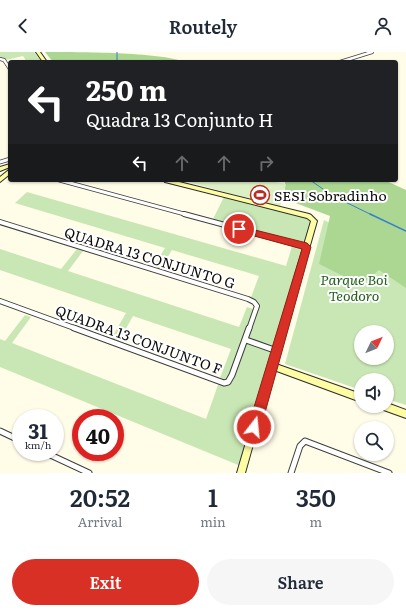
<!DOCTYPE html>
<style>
:root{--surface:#fff;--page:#f6f6f7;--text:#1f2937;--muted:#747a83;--accent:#d93025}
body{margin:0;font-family:Literata,serif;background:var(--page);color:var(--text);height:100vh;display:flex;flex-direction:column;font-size:15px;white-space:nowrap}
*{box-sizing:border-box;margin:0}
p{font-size:13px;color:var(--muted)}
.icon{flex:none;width:22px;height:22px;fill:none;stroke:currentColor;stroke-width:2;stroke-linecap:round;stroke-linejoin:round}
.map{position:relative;height:421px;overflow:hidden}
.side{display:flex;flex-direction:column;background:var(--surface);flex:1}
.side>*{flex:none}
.banner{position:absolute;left:8px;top:8px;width:390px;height:122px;border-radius:4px;box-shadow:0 1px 3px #0004;background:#202124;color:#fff;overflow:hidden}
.needle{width:26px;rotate:47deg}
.controls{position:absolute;left:354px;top:273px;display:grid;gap:8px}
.controls a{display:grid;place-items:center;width:40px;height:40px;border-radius:50%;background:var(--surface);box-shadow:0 1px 3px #0004;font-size:20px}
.speed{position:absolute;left:12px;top:357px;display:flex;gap:8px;font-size:20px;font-weight:700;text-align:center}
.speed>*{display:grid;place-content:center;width:52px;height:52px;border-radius:50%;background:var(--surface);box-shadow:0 1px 3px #0004;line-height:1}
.speed small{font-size:10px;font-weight:400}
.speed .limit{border:6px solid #d22;background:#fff;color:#111}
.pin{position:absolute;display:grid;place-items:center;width:34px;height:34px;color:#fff;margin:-17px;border:2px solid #fff;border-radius:50%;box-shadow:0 1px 4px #0007}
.me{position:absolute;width:44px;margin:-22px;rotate:16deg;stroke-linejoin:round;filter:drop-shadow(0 0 3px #0008)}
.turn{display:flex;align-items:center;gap:14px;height:84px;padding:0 12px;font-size:18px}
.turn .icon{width:52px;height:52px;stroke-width:2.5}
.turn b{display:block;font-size:28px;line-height:34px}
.lanes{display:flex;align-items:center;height:38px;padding:0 12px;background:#0003;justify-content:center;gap:20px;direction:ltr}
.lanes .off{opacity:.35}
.eta{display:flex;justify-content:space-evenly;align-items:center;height:68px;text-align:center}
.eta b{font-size:24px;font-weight:600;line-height:28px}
.action{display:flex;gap:8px;margin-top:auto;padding:8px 12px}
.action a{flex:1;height:46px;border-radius:24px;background:var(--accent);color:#fff;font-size:16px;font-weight:600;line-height:46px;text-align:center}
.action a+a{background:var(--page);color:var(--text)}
header{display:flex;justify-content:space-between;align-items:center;height:52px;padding:0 12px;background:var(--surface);font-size:18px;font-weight:600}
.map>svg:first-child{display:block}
</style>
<header><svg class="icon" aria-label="back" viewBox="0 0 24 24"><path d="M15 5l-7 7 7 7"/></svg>Routely<svg class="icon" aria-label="person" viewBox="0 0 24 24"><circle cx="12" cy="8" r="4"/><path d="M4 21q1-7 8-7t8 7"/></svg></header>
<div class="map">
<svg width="406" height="421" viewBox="0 0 406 421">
<rect width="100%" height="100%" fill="#fffce8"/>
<path fill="#c9e7b4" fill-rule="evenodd" d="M 0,0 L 34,0 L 42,10 L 27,10 L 23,4 L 6,8 L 0,7 Z
M 27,140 L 286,214 L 293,191 L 212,169 L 225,143 L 313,167 L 243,415 L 0,315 L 0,287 L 5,289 L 25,263 L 31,265 L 12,291 L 206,367 L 219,330 L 227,329 L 220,326 L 231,297 L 133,264 L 119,289 L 111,287 L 126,261 L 0,218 L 0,197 L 61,217 L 77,197 L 83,199 L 68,219 L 239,275 L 247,255 L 256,258 L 257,254 L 250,248 L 259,224 L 172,198 L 159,219 L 152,217 L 165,196 L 15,151 Z
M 324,168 L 406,209 L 406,353 L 387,347 L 387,328 L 361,328 L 361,338 L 285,312 ZM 361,280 L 387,280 L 387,306 L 361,306 Z"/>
<path fill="#abd793" d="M 45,0 C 78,0 159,0 185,10 L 53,10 Z
M 271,128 L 384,128 L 406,138 L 406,236 L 379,218 L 361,233 L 319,212 L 330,164 L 285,147 L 285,130 Z"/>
<path fill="#dcefc5" d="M 181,128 L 264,128 L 286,132 L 280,155 Z"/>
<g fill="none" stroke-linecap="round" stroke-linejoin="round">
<path stroke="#3780ca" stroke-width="1" d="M 117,0 L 117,10
M 310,128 L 333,144 L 372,163"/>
<path stroke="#3780ca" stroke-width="1.5" d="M 370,162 L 406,179"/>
<g stroke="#3d3d3d" stroke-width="4">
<path id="street-far3" d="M 0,7 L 4,8 L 10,17
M 340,10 L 372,0"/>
</g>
<g stroke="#3d3d3d" stroke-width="4.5">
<path id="street-far2" d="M 0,110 L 10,107
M 59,128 L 188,163"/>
</g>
<g stroke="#3d3d3d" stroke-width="6">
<path id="street-far1" d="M 184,162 L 307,195
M 0,170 L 248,247 L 254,250 L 257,254 L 249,277
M 0,249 L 77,277"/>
</g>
<g stroke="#3d3d3d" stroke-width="7">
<path id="street" d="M 74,276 L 224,331 L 228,330 L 232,323 L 249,276
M 246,288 L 277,299
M 0,379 L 21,389
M 44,400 L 89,421
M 291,421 L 300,394 L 305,389 L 389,421"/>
</g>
<g stroke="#2c2c2c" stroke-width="2">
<path id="secondary" d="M 36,0 L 40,0 L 47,10 L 43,10 Z
M 10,112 L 10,115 L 0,119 L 0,115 Z
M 10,117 L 10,122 L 0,130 L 0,125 Z
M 163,128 L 171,128 L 309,162 L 311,163 L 317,169 L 276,312 L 361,342 L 361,350 L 274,318 L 245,421 L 237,421 L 311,169 L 307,166 L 165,130 Z
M 387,351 L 406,358 L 406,366 L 381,357 L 380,354 L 387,354 Z"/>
</g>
<use href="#street-far3" stroke="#fff" stroke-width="2.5"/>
<use href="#street-far2" stroke="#fff" stroke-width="3"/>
<use href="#street-far1" stroke="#fff" stroke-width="4"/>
<use href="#street" stroke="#fff" stroke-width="5"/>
<use href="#secondary" fill="#fefda4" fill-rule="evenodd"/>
</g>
<path fill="#d93025" stroke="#8d1f18" d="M 236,174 L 239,174 L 307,191 L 311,195 L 261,375 L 259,380 L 254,381 L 250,380 L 248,375 L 302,197 L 236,179 L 235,177 Z"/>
<defs>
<g id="stadium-ring" transform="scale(1)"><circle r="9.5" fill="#fff" stroke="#b72e26" stroke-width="1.5"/><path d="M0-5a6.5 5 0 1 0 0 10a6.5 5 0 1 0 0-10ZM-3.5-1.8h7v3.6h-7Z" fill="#b72e26"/></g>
</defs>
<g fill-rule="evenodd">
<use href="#stadium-ring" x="260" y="143"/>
</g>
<g text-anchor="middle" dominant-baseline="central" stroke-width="4" stroke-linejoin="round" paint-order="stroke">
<g font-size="14" fill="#0a0a0a" stroke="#fff" text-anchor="start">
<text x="274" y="143">SESI Sobradinho</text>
</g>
<g font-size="14" fill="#0a0a0a" stroke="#fff">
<text transform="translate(150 205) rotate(17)">QUADRA 13 CONJUNTO G</text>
<text transform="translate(139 287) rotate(20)">QUADRA 13 CONJUNTO F</text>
</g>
<g font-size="14" font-style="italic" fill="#24601d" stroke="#fff">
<text x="354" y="227">Parque Boi<tspan x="354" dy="16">Teodoro</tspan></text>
</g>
</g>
</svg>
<div class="controls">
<a><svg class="needle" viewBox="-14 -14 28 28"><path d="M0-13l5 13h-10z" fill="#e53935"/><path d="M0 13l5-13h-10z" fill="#747a83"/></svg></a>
<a><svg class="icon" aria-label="sound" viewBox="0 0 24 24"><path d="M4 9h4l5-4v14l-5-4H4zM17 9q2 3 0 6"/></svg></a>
<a><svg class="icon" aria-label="search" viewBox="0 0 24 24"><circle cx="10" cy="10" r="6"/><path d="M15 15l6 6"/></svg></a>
</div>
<div class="speed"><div>31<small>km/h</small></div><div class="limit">40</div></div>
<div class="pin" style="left:239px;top:177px;background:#d93025"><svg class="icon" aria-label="arrive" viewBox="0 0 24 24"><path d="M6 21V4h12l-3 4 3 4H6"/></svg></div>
<svg class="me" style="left:254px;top:375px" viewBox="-20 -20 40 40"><circle r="17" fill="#d93025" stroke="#fff" stroke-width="3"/><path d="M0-11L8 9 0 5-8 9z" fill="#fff"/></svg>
<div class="banner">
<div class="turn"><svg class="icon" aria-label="left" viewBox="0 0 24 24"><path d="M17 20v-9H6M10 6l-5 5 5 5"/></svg><div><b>250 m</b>Quadra 13 Conjunto H</div></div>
<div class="lanes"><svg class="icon" aria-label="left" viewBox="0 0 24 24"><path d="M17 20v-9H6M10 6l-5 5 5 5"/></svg><svg class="icon off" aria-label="ahead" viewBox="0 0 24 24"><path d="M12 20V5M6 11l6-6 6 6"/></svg><svg class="icon off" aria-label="ahead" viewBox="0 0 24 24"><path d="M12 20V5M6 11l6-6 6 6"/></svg><svg class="icon off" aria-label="right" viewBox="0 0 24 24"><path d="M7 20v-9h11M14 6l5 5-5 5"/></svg></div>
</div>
</div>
<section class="side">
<div class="eta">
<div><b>20:52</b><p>Arrival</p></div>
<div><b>1</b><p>min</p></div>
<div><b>350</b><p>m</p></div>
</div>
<div class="action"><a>Exit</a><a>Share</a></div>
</section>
